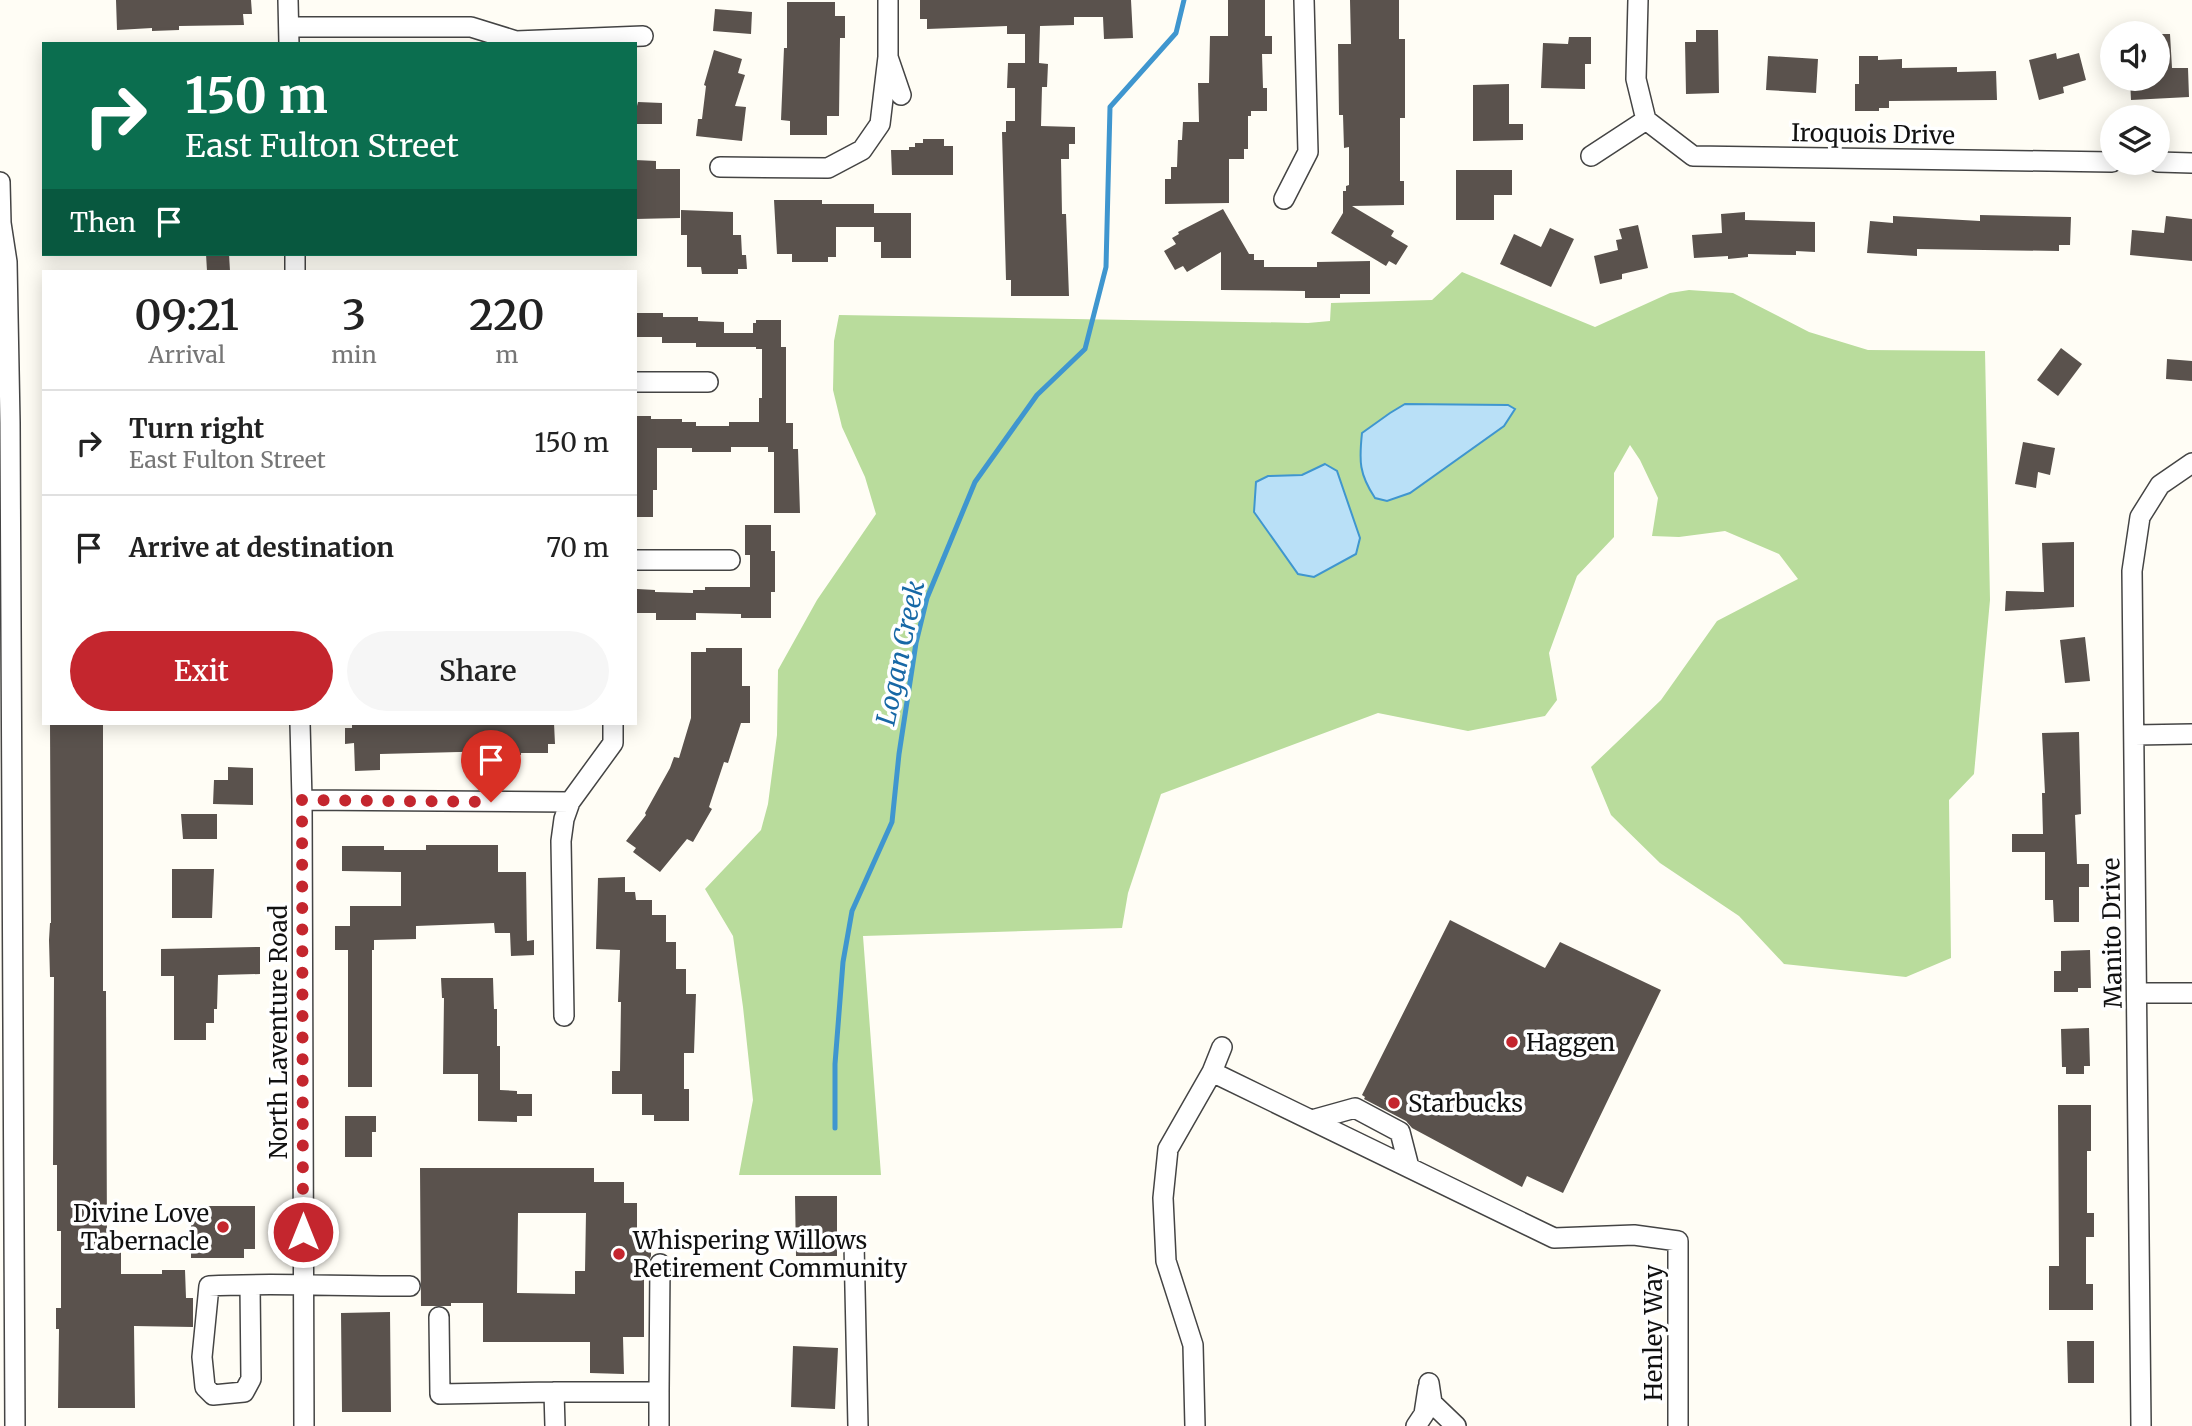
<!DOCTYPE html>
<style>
:root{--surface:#fff;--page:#f6f6f6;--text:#222;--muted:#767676;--line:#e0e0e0;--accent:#c4262e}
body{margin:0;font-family:Merriweather,serif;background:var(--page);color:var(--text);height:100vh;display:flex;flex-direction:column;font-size:26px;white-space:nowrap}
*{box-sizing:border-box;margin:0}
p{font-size:23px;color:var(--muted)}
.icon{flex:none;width:38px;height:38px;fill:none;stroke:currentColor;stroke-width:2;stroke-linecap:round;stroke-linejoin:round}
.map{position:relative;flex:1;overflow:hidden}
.drawer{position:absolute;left:42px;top:270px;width:595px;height:455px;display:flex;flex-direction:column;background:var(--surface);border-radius:0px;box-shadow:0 4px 18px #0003}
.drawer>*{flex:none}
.hud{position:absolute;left:42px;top:42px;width:595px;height:214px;border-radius:0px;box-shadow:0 4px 18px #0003;background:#0b6e4f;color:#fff;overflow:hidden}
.buttons{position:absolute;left:2100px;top:21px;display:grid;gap:14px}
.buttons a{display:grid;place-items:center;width:70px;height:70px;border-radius:50%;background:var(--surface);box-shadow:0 4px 18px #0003;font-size:35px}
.pin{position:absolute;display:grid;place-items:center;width:60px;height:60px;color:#fff;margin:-72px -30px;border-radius:50% 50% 50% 0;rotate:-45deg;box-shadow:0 0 7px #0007}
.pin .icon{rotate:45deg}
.me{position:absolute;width:77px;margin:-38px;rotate:0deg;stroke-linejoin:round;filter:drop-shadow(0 0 5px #0008)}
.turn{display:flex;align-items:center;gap:24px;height:147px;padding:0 28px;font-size:32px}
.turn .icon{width:91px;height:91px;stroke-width:2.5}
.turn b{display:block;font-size:49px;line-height:60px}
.then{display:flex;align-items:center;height:66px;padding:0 28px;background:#0003;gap:14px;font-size:26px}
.eta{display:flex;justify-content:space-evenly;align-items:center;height:119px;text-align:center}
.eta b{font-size:42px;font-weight:600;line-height:49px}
.action{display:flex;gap:14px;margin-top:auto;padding:14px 28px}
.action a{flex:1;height:80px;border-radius:42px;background:var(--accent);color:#fff;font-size:28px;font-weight:600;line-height:80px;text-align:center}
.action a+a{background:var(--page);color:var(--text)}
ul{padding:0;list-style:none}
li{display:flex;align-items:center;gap:21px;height:105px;padding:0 28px;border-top:2px solid var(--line)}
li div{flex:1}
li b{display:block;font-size:26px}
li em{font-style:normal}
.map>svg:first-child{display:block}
</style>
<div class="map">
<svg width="2192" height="1426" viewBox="0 0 2192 1426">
<rect width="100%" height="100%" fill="#fffdf5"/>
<path fill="#b9dc9c" d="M 1462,272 L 1595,327 L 1670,293 L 1689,290 L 1733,293 L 1809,332 L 1868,350 L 1985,351 L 1990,600 L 1974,774 L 1949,800 L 1951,958 L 1906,977 L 1784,964 L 1739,916 L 1660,863 L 1611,815 L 1591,767 L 1661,700 L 1717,621 L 1798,579 L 1779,554 L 1725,531 L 1679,537 L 1652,536 L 1658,498 L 1640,460 L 1630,445 L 1614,473 L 1614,537 L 1577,576 L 1549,653 L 1557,700 L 1545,716 L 1468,731 L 1378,713 L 1161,794 L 1128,893 L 1122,928 L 863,936 L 881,1175 L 739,1175 L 753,1100 L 743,1007 L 733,936 L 705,889 L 761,830 L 768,804 L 777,735 L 778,670 L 817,600 L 876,514 L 865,477 L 842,427 L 833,390 L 834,341 L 839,315 L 1308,323 L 1330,321 L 1331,303 L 1432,300 Z"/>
<path fill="#b9e0f7" stroke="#3f96cf" stroke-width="2" d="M 1405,404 L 1508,405 L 1515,409 L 1504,426 L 1410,493 L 1387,501 L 1375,498 C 1359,474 1359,461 1362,433 L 1390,413 Z
M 1325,464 L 1337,471 L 1360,538 L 1356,554 L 1314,577 L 1298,574 L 1254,512 L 1256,482 L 1268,476 L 1302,475 Z"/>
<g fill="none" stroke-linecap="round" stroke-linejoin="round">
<path stroke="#3f96cf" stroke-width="5" d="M 835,1128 L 835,1064 L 843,962 L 852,911 L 892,822 L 899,754 L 916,643 L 927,598 L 975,482 L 1037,395 L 1085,349 L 1106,267 L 1110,107 L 1176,33 L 1184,0"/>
</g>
<path fill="#5a524d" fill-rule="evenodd" d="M 116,0 L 251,0 L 252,14 L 243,14 L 244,25 L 179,26 L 179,30 L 152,31 L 152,28 L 117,30 Z
M 920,0 L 1131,0 L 1133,38 L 1104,39 L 1103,17 L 1074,17 L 1074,25 L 1040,26 L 1039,63 L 1048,64 L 1047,87 L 1042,87 L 1041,126 L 1075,127 L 1075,144 L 1069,144 L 1069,159 L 1061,159 L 1062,214 L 1066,214 L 1069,296 L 1011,296 L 1011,280 L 1006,280 L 1002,132 L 1006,132 L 1006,121 L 1015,121 L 1015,88 L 1007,88 L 1008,63 L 1025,63 L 1025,34 L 1007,34 L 1007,26 L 927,29 L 927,19 L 920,19 Z
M 1228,0 L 1265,0 L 1265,36 L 1272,36 L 1272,54 L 1262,54 L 1263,88 L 1267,88 L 1267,111 L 1251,111 L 1251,116 L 1248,116 L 1248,149 L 1244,149 L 1244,159 L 1229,159 L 1229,203 L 1165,204 L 1165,179 L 1171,179 L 1171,167 L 1177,167 L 1178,140 L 1182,140 L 1183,122 L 1199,122 L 1198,83 L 1209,83 L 1210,36 L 1228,36 Z
M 1350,0 L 1399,0 L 1399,39 L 1405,39 L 1405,118 L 1400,118 L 1400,181 L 1404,181 L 1404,205 L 1352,206 L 1394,231 L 1391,236 L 1408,246 L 1396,265 L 1389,261 L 1386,266 L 1331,233 L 1343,213 L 1343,191 L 1346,191 L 1346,186 L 1349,185 L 1349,147 L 1344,148 L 1343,115 L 1339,115 L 1338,44 L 1351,44 Z
M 787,2 L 835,2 L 835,16 L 845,16 L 845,38 L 840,38 L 839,116 L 827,116 L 827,135 L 790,135 L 790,121 L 781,120 L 784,48 L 787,48 Z
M 715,9 L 752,12 L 751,34 L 713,31 Z
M 1696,30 L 1718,30 L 1719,93 L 1686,94 L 1685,42 L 1696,42 Z
M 2158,34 L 2170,34 L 2172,68 L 2188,68 L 2189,97 L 2131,100 L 2130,79 L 2158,79 Z
M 1569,37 L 1591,37 L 1591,64 L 1585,64 L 1585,89 L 1541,88 L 1543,43 L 1568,44 Z
M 714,50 L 742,59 L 738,73 L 745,75 L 735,106 L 746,107 L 742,141 L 696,136 L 698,119 L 702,119 L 706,86 L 704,85 Z
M 2056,53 L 2057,59 L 2079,53 L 2086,80 L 2063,87 L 2064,93 L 2039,100 L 2029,60 Z
M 1768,56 L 1818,59 L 1816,93 L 1766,90 Z
M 1859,56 L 1878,56 L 1878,60 L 1902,59 L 1902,68 L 1957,67 L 1957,72 L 1996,71 L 1997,100 L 1889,101 L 1889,108 L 1879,108 L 1879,111 L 1855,111 L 1855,84 L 1859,84 Z
M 1509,84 L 1509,124 L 1523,124 L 1523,140 L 1473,141 L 1473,85 Z
M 638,102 L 662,103 L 662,124 L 635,124 L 635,106 L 637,106 Z
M 923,139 L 944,139 L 944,146 L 953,146 L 953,175 L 892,175 L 891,150 L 909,150 L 909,147 L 915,147 L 915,143 L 923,143 Z
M 635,160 L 656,161 L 656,169 L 680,169 L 680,218 L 635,219 Z
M 1456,170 L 1512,170 L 1512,195 L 1494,195 L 1494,220 L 1456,220 Z
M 774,200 L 822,200 L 822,204 L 874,204 L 874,213 L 911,213 L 911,258 L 881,258 L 881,242 L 874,242 L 874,227 L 836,227 L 836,257 L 828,257 L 828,262 L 792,262 L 792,254 L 777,254 Z
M 1223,209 L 1249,254 L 1254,254 L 1254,260 L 1264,260 L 1264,267 L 1317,267 L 1317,262 L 1370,261 L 1370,294 L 1340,294 L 1340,298 L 1305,298 L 1305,291 L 1221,290 L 1221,252 L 1187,272 L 1183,266 L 1175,270 L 1164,251 L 1176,244 L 1172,238 L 1179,234 L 1178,232 Z
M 681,210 L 733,212 L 733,235 L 741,235 L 742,255 L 746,255 L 747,269 L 738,269 L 738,274 L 702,274 L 701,267 L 687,267 L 687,235 L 681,235 Z
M 1745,212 L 1745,220 L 1815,222 L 1815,252 L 1796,251 L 1796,255 L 1748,254 L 1748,257 L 1728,259 L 1728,256 L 1694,258 L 1692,235 L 1722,233 L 1721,214 Z
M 1980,215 L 2071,217 L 2070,245 L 2059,245 L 2059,251 L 1917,249 L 1917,256 L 1867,253 L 1870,221 L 1893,223 L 1893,216 L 1980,221 Z
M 2166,216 L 2192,219 L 2192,261 L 2130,255 L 2132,230 L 2164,233 Z
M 1638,225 L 1648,268 L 1622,274 L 1622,279 L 1600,284 L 1594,256 L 1618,250 L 1616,240 L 1622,239 L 1619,229 Z
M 1550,228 L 1574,239 L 1551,287 L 1500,264 L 1514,234 L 1541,247 Z
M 206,254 L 229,254 L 230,271 L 207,271 Z
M 635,313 L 663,313 L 663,317 L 698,317 L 698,321 L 724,322 L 724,333 L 753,333 L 753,323 L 756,323 L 756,320 L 781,320 L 781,347 L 786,347 L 786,423 L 793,423 L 793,449 L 798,449 L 800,513 L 774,513 L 774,452 L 768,452 L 768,447 L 731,447 L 731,452 L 692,452 L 692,448 L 657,448 L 657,490 L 653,490 L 653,517 L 635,517 L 635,416 L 651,416 L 651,419 L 682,419 L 682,422 L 696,422 L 696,426 L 729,426 L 729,422 L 759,422 L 759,398 L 762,398 L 762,349 L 756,349 L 756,347 L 696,347 L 696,343 L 662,343 L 662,337 L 635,337 Z
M 2061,348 L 2082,364 L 2058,396 L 2037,380 Z
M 2167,359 L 2192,361 L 2192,381 L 2166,379 Z
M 2023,442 L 2055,448 L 2050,475 L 2038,472 L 2036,488 L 2015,484 Z
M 745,525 L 771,525 L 771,551 L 775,551 L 775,592 L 771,592 L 771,618 L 741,618 L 741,614 L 696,613 L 696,620 L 656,620 L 656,613 L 636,613 L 637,589 L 655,590 L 655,592 L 693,593 L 693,590 L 705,590 L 705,587 L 750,587 L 750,555 L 745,555 Z
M 2074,542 L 2074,607 L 2005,611 L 2006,591 L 2044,592 L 2042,543 Z
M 2085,637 L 2090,681 L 2065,683 L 2060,640 Z
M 706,648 L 742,648 L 742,686 L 750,686 L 750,723 L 741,723 L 728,763 L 724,762 L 709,807 L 712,809 L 693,842 L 687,839 L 660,872 L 633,852 L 636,848 L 626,841 L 646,815 L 645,813 L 670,768 L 674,757 L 679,758 L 691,718 L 691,652 L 706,652 Z
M 50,723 L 103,723 L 103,991 L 106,991 L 107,1240 L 121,1240 L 121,1274 L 162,1274 L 162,1270 L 185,1270 L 186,1298 L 193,1298 L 193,1327 L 134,1326 L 135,1408 L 58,1408 L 59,1329 L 56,1329 L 56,1308 L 61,1308 L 61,1231 L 57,1231 L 57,1165 L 53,1165 L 54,977 L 50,977 L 49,940 L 50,923 L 51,923 Z
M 352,723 L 554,723 L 555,744 L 548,744 L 548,753 L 521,753 L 521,755 L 500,755 L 499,751 L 380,754 L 380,770 L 355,771 L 354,743 L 345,744 L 345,728 L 352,728 Z
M 2079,732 L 2081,814 L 2075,815 L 2077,864 L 2089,864 L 2089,887 L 2079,887 L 2079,922 L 2054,922 L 2053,900 L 2045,900 L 2045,852 L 2012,852 L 2012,834 L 2043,834 L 2042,793 L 2045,793 L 2042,733 Z
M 228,767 L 253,768 L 253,805 L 213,804 L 214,780 L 228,780 Z
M 181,814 L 217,814 L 217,839 L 183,839 Z
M 426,845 L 498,845 L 498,872 L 526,872 L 527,941 L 534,940 L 534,955 L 511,956 L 510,933 L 495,933 L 494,923 L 416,926 L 416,939 L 374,940 L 374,950 L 372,950 L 372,1087 L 348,1087 L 348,950 L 335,950 L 335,926 L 350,926 L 350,906 L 401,906 L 401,872 L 342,871 L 342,846 L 384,846 L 384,850 L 426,850 Z
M 172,869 L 214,869 L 212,918 L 172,918 Z
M 625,877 L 625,892 L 635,892 L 636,900 L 652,900 L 652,915 L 666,915 L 666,942 L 676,942 L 676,969 L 686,969 L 686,994 L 696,994 L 694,1053 L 684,1053 L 684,1089 L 689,1089 L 689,1121 L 654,1121 L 654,1115 L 642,1115 L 642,1094 L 612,1094 L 612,1071 L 620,1071 L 621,1002 L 618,1002 L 620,950 L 596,949 L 598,878 Z
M 1450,920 L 1545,968 L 1560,942 L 1661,990 L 1563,1193 L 1527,1176 L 1522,1187 L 1412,1128 L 1406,1121 L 1364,1099 L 1365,1097 L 1362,1095 Z
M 260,947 L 260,974 L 218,975 L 217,1009 L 214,1009 L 214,1023 L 206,1023 L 206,1040 L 174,1040 L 174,976 L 161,976 L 161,949 Z
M 2090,950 L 2091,988 L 2078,988 L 2078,992 L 2054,992 L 2054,971 L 2061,971 L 2061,951 Z
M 441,978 L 493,978 L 494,1009 L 497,1009 L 497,1046 L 500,1046 L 500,1090 L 517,1091 L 517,1094 L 532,1094 L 532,1116 L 517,1116 L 517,1122 L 478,1121 L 478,1074 L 443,1074 L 444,998 L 442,998 Z
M 2089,1028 L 2090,1066 L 2084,1066 L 2084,1074 L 2066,1074 L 2066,1067 L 2062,1067 L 2061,1029 Z
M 2058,1105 L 2091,1105 L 2091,1151 L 2087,1151 L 2087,1213 L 2094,1213 L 2094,1237 L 2086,1237 L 2086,1284 L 2093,1284 L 2093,1310 L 2049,1310 L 2049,1266 L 2059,1266 Z
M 345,1116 L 376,1116 L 376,1132 L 372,1132 L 372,1157 L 345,1157 Z
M 420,1168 L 594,1168 L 594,1182 L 624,1182 L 624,1203 L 637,1203 L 637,1245 L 651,1245 L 651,1256 L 648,1263 L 644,1263 L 644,1337 L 623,1337 L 624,1374 L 590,1373 L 590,1342 L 483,1342 L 483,1303 L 451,1303 L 451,1306 L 421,1306 ZM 518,1213 L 586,1213 L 585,1271 L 575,1271 L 575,1294 L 517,1293 Z
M 795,1196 L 837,1196 L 837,1256 L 796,1256 Z
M 191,1206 L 255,1206 L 255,1249 L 244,1249 L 244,1258 L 191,1258 Z
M 390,1312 L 391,1412 L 342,1412 L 341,1313 Z
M 2067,1341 L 2094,1341 L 2094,1383 L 2068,1383 Z
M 793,1346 L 838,1348 L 835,1409 L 791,1407 Z"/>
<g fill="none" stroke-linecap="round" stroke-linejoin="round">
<g stroke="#444" stroke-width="22">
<path id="minor" d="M 288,0 L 289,44
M 888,0 L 888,57 L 901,95
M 1638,0 L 1636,79 L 1646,120
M 289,27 L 471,27 L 516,41 L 643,36
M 1646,120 L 1693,156 L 2112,162
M 1591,156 L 1646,120
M 2158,162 L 2192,163
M 720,167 L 828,168 L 862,150 L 880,124 L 888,57
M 0,182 L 1,223 L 7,262 L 10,423 L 15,1426
M 1284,199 L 1308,152 L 1304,0
M 295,254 L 295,271
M 635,382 L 708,382
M 635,560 L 730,560
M 300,723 L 302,800 L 304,1426
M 2135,735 L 2192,734
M 302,800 L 570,802
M 2137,993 L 2192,993
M 564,1016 L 561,841 L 564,819 L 570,802 L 613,743 L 613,723
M 1212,1072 L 1554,1238 L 1634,1235 L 1678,1241 L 1678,1426
M 1312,1120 L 1355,1108 L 1400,1132 L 1409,1167
M 854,1243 L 858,1426
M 250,1285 L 251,1379 L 244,1392 L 213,1395 L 205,1387 L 202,1357 L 209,1286 C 276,1282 343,1287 410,1286
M 439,1317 L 440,1394 L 554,1392
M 1429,1383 L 1432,1403 L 1456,1426
M 659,1392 L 660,1264
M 555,1426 L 554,1392 L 659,1392 L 659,1426
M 1195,1426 L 1193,1345 L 1166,1261 L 1163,1198 L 1168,1149 L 1212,1072 L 1222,1047
M 1416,1426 L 1424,1414 L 1428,1388
M 2141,1426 L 2132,571 L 2140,517 L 2160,485 L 2192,463"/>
</g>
<use href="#minor" stroke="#fff" stroke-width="19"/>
</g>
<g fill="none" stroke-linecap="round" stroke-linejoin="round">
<path stroke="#c4262e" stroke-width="12" stroke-dasharray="0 21.6" d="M 303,1232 L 302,800 L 491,802"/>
</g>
<g fill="#c4262e" stroke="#fff" stroke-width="2.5">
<circle cx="1512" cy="1042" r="7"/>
<circle cx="1394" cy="1103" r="7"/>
<circle cx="223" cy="1227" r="7"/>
<circle cx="619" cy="1254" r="7"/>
</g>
<g text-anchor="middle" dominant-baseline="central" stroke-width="7" stroke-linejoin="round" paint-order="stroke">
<g font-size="24" fill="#111" stroke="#fff">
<text transform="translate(1873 134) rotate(1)">Iroquois Drive</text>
<text transform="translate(2112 933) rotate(-91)">Manito Drive</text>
<text transform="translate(278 1032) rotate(-90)">North Laventure Road</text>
<text transform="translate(1653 1333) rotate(-90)">Henley Way</text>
</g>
<g font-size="24" fill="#111" stroke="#fff" text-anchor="start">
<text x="1526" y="1042">Haggen</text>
<text x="1408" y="1103">Starbucks</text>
<text x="209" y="1213" text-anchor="end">Divine Love<tspan x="209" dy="28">Tabernacle</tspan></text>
<text x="633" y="1240">Whispering Willows<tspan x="633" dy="28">Retirement Community</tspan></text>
</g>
<g font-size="26" font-style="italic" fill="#1768a6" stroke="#fff">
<text transform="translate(900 653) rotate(-78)">Logan Creek</text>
</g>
</g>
</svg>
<div class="buttons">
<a><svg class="icon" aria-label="sound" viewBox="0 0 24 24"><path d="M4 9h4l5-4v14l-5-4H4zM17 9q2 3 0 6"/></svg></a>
<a><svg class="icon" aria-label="layers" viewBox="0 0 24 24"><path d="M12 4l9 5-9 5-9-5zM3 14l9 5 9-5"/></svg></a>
</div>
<div class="pin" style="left:491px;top:802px;background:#d93025"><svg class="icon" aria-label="arrive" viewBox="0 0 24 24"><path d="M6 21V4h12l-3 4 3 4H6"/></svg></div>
<svg class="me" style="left:303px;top:1232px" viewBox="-20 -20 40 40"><circle r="17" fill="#c4262e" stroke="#fff" stroke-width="3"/><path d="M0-11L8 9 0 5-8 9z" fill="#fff"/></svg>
<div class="hud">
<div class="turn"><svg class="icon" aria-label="right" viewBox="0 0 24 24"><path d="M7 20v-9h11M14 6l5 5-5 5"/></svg><div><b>150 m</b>East Fulton Street</div></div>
<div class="then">Then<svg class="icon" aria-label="arrive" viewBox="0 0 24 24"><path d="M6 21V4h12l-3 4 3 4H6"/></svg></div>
</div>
<section class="drawer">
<div class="eta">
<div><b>09:21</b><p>Arrival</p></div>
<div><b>3</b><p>min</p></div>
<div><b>220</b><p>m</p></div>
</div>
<ul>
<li><svg class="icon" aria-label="right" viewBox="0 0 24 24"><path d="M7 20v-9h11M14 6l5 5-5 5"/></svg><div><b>Turn right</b><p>East Fulton Street</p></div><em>150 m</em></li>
<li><svg class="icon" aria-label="arrive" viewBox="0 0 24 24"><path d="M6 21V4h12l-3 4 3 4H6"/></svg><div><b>Arrive at destination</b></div><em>70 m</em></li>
</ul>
<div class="action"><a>Exit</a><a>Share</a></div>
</section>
</div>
